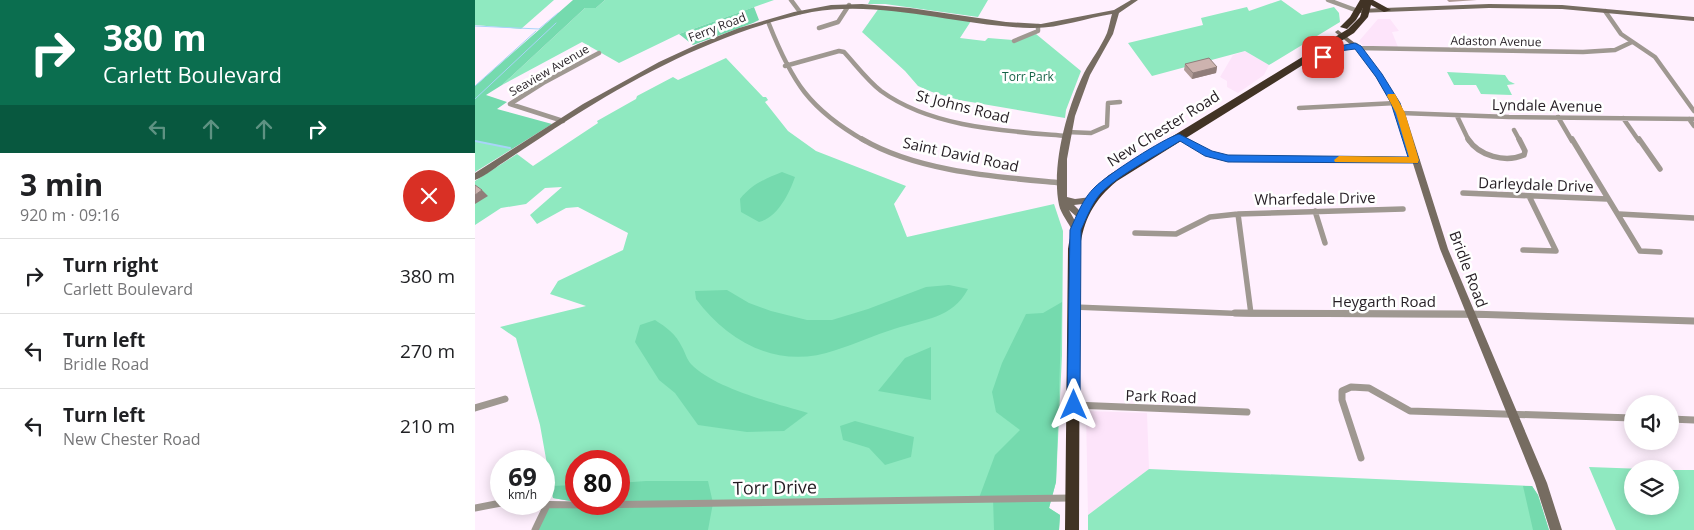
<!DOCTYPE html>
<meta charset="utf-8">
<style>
:root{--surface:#fff;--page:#f6f6f6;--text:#202124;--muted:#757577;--line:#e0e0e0}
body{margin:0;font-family:"Open Sans",sans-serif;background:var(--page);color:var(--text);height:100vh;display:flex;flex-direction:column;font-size:19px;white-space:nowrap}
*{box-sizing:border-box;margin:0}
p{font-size:16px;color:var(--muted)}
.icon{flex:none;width:28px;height:28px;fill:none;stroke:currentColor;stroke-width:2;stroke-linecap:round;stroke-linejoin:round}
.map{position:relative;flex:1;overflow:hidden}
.side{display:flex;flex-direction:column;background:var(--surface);width:475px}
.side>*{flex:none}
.hud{background:#0b6e4f;color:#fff;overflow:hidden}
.fabs{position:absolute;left:1149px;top:395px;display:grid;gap:10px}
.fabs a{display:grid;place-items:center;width:55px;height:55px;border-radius:50%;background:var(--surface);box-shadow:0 2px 12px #0003;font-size:25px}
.speed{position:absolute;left:15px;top:450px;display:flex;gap:10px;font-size:25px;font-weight:700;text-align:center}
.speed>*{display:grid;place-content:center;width:65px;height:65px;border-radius:50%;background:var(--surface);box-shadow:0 2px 12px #0003;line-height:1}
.speed small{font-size:12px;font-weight:400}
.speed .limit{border:8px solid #d22;background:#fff;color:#111}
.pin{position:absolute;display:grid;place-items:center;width:42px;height:42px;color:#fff;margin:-21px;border-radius:10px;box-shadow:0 2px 8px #0006}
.me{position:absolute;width:55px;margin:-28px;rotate:0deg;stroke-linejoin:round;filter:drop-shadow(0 0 4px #0008)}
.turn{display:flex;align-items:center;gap:18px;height:105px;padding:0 20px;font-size:22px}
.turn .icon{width:65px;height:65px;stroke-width:2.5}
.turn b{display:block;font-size:35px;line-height:42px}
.lanes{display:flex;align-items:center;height:48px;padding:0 20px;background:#0003;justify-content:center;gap:25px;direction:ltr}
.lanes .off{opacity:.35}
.round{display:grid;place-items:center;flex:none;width:52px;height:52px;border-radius:26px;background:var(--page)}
.headline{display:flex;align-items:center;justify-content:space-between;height:85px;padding:0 20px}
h1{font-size:30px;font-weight:700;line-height:38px}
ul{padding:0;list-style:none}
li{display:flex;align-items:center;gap:15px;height:75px;padding:0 20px;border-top:1px solid var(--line)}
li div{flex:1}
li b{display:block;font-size:19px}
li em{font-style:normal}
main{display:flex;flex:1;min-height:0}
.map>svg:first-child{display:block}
</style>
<main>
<section class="side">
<div class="hud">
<div class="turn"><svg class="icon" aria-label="right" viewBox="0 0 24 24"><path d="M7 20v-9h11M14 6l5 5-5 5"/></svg><div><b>380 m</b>Carlett Boulevard</div></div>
<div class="lanes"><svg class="icon off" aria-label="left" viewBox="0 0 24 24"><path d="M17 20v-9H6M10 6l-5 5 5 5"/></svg><svg class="icon off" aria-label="ahead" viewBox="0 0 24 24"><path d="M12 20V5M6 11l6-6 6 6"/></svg><svg class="icon off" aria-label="ahead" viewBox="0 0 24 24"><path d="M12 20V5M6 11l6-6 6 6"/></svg><svg class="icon" aria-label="right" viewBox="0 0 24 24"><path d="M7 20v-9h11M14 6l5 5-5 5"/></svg></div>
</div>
<div class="headline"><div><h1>3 min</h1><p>920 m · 09:16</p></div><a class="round" style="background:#d93025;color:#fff"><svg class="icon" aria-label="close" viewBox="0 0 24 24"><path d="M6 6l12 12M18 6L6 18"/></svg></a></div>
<ul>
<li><svg class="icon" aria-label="right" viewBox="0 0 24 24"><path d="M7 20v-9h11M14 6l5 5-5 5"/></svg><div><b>Turn right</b><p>Carlett Boulevard</p></div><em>380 m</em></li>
<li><svg class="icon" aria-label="left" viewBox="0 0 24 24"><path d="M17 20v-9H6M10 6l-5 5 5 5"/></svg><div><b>Turn left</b><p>Bridle Road</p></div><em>270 m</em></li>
<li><svg class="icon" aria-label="left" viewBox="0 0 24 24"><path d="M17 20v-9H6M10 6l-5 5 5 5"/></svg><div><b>Turn left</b><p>New Chester Road</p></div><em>210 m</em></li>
</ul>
</section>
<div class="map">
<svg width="1219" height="530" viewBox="0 0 1219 530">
<rect width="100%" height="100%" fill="#fff0fe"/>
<path fill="#fde4fa" d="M 903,19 L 915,19 L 924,31 L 917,32 L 923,47 L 888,46 L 884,41 Z
M 770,51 L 794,65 L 789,75 L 763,93 L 752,87 L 752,81 L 745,77 L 758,55 Z
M 611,411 L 672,413 L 674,469 L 613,515 Z"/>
<path fill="#8fe9c0" d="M 0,0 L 79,0 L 46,29 L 0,25 Z
M 130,0 L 299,0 L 204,34 L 144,63 L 107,42 L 27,85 L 110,8 L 121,8 Z
M 395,0 L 513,0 L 503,17 L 410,4 L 393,4 Z
M 806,0 L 827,15 L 859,7 L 864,13 L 865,22 L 794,65 L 770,51 L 677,76 L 653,43 L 728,25 L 726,18 L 772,7 L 774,11 Z
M 404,8 L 496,21 L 485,38 L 510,41 L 513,38 L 538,40 L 561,34 L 606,71 L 591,110 L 590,118 L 484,100 L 457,92 L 443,86 L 430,71 L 387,32 Z
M 251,58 L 288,97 L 291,97 L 293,100 L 290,102 L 313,131 L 341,151 L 431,186 L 419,204 L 432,237 L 579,204 L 588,231 L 587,355 L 581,482 L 574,508 L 585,515 L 584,530 L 115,530 L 144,504 L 144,461 L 101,461 L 101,502 L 78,498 L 65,425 L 41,338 L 25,327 L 111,306 L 75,294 L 83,281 L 148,250 L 153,233 L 103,207 L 91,208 L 62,224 L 55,215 L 87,187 L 70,188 L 51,204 L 26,208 L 0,225 L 0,181 L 42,154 L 58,166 L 123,123 L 122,121 L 161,99 L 162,96 L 198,77 L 203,80 Z
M 972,72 L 1030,75 L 1034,81 L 1040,84 L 1032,85 L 1037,95 L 1006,94 L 1001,85 L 979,85 Z
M 0,141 L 35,148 L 37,149 L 0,172 Z
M 1114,467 L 1169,469 L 1158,469 L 1158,506 L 1195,506 L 1195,470 L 1219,470 L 1219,530 L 1141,530 Z
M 674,469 L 1057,486 L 1063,495 L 1074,530 L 613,530 L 613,515 Z"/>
<path fill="#75daae" d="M 98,0 L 130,0 L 121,8 L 110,8 L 27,85 L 11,95 L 32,102 L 22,109 L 77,124 L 37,149 L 0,141 L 0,86 Z
M 279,7 L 284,20 L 278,23 L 218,45 L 204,34 Z
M 307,172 L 320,177 C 314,194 303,217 284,222 L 266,212 L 265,199 C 277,184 290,179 307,172 Z
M 474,285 L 493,289 C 477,319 449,319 419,329 C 399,335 381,344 361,350 C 305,370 255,344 221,299 L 220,291 L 252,290 L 274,303 L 296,311 L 332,320 L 357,320 L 393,309 L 451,287 Z
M 587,302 L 581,482 L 574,508 L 585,515 L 584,530 L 519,530 L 518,498 L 504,498 L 520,455 L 545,430 L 521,412 L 517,392 L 527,363 L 551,314 L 568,313 Z
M 180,320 C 191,327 201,334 207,347 C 210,352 212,360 216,364 C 240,389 300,403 333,413 L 309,431 L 272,432 L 223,425 L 200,393 L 184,380 L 160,342 L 165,325 Z
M 456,347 L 456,400 L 403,391 L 430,358 Z
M 380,421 L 439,437 L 436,457 L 410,465 L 394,448 L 368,440 L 365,426 Z
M 171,481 L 233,481 L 238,503 L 233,530 L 60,530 L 72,505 L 144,504 L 144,483 Z
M 101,485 L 101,502 L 78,498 L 76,486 Z
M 1048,486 L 1057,486 L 1063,495 L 1074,530 L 1058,530 Z"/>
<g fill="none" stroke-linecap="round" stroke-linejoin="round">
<path stroke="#a8d4f9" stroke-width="1" d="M 0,26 L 64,29 L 83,13
M 0,86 L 61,31
M 0,99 L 81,23"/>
<path stroke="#a8d4f9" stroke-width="2" d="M 0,141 L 35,148"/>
<path stroke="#9f9891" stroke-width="4.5" d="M 316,0 L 325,12
M 853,0 L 883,11
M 1130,11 L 1146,34 L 1180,57 L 1219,111
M 294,24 C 317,82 334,109 390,141
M 344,28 L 363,22 L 374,5
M 539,41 L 563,31 L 563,26
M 883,48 L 1108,52 L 1140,50 L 1157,42
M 835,65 L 862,49 L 881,45
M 310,66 L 364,51 L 369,52 C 381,65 392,80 406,91 C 457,128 531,131 591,136
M 35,104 L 68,83 L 124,53
M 35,104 L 88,121
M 824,108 L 921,103
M 926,113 L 1034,117 L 1219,119
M 982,116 L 994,141
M 1083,117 L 1097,141
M 1148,118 L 1164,141
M 1214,119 L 1219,126
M 1039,130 L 1045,141
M 592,132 L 616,133 L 632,126 L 633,103 L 645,102
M 704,137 L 710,141"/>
<path stroke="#9f9891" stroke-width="5.5" d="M 387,139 C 443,172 523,177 586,183
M 708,139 L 734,154 L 753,159 L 939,160
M 993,139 C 1004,156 1030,163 1049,155 L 1050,151 L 1044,139
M 1097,139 L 1165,251 L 1185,252
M 1164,139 L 1185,169
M 988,193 L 1132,199
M 840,211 L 850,243
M 1144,214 L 1219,218
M 660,233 L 701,234 L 735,217 L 763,214
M 1048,250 L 1081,251 L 1054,196
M 599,307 L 776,314 L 1014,315
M 776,314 L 763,214 L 928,209"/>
<path stroke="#9f9891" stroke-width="7" d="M 760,313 L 995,314 L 1219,321
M 599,405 L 772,412
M 0,408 L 30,399
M 1195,419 L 1219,420
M 886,458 L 867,400 L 867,391 L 876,387 L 894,388 L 935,411 L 1158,418
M 38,504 L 109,505 L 596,498
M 0,508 L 26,503
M 60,530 L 72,505"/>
<path fill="#766c61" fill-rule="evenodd" d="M 656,0 L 663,0 L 644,13 L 638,34 L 615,75 L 600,116 L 592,159 L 592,197 L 600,199 L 616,197 L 620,200 L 616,203 L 599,205 L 610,216 L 609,218 L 603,218 L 594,210 L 605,230 L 601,233 L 598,232 C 594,223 586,214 584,205 C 576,166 592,108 609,73 C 616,60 626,47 632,33 C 634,27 635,21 637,14 C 610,18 583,29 555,28 C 482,26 410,0 337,12 C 250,30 170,71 96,118 C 74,132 53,146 32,160 C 22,166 11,176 0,180 L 0,173 L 108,104 L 184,62 L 223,44 L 264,28 L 319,12 L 356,5 L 387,4 L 435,8 L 531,22 L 566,24 L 639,10 Z
M 1014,4 L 1087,5 L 1219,17 L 1219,21 L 1087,9 L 1014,8 L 883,13 L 880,11 L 883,9 Z
M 863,30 L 885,47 L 907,76 L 930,113 L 973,249 L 1072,483 L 1087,530 L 1075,530 L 1060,483 L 965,249 L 922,113 L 901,77 L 881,49 L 861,33 L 860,32 Z"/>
<path fill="#413325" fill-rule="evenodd" d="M 885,0 L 898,0 L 916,10 L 909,12 L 896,5 L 893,17 L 879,33 L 642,181 C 619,200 608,220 605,249 L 604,530 L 590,530 L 593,249 C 598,218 610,195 634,175 L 873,29 L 885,17 L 888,8 L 881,20 L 872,29 L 865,27 L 875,17 Z"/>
</g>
<path fill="#b09a96" d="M 972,0 L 1002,0 L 974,2 Z
M 710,64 L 742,67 L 741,73 L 717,79 L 709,70 Z"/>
<path fill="#907d7a" d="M 742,67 L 741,73 L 717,79 L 718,73 Z
M 7,190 L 13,196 L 0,204 L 0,195 Z"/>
<path fill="#cdb3af" stroke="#907d7a" d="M 734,58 L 742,67 L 718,73 L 710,64 Z
M 0,185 L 7,190 L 0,195 Z"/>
<path fill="#1a73e8" stroke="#114b97" d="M 880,43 L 886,46 L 907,74 L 925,103 L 944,160 L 943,163 L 753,162 L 730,156 L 705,141 C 681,156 646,173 626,193 C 617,203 612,217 606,230 L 605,405 L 603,409 L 599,411 L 594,409 L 592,405 L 595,230 C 602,215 608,198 620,187 C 632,175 689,138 704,134 L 737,151 L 753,155 L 933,157 L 916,103 L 901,77 L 880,49 L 864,51 L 848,60 L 844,57 L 859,47 Z"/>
<path fill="#f59e0b" d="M 913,94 L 920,94 L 930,113 L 944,160 L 943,163 L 860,162 L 859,160 L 864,156 L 934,157 L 921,113 L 912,96 Z"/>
<g text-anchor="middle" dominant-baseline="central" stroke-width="5" stroke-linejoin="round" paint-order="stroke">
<g font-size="12" fill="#251e24" stroke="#fff">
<text transform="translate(242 27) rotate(-21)">Ferry Road</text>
<text transform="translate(1021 41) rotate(1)">Adaston Avenue</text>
<text transform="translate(74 70) rotate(-30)">Seaview Avenue</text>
</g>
<g font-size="12" fill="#156347" stroke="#fff">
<text x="553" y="76">Torr Park</text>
</g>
<g font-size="15" fill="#251e24" stroke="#fff">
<text transform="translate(1072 105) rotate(1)">Lyndale Avenue</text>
<text transform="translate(488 106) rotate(14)">St Johns Road</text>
<text transform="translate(688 128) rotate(-32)">New Chester Road</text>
<text transform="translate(486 154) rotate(12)">Saint David Road</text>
<text transform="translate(1061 184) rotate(2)">Darleydale Drive</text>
<text transform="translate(840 198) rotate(-1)">Wharfedale Drive</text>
<text transform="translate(994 269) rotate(69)">Bridle Road</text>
<text x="909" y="301">Heygarth Road</text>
<text transform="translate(686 396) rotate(2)">Park Road</text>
</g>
<g font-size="18" fill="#251e24" stroke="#fff">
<text transform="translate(300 487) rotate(-1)">Torr Drive</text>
</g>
</g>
</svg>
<div class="fabs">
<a><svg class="icon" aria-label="sound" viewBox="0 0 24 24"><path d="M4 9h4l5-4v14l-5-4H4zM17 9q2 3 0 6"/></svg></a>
<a><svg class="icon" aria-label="layers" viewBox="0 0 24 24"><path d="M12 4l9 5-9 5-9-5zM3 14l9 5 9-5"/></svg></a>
</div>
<div class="speed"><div>69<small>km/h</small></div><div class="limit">80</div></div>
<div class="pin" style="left:848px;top:57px;background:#d93025"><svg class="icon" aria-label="arrive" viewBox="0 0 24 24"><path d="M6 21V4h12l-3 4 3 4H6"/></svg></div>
<svg class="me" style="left:599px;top:405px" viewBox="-20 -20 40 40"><path d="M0-17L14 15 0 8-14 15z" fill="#1a73e8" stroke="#fff" stroke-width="4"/></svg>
</div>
</main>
